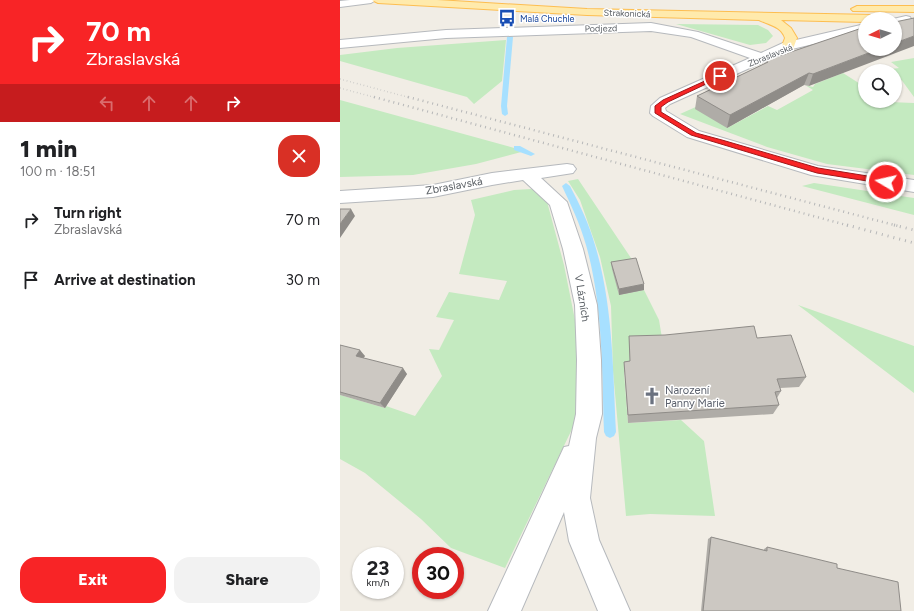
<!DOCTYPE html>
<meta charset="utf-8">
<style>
:root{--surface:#fff;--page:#f2f2f2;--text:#202124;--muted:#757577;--accent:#f82426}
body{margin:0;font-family:Figtree,sans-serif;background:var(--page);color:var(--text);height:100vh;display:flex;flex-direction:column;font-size:15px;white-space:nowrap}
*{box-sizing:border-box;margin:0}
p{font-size:13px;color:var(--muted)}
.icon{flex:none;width:22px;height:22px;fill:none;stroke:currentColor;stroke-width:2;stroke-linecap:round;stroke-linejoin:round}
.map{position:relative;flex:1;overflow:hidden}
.side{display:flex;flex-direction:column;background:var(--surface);width:340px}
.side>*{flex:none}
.guide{background:#f82426;color:#fff;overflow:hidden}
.needle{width:26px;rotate:265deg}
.fabs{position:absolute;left:518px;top:12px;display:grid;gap:8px}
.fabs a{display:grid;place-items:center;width:44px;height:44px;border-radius:50%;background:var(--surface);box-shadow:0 1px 3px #0004;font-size:20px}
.speed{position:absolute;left:12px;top:547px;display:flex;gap:8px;font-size:20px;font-weight:700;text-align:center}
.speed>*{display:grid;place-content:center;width:52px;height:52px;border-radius:50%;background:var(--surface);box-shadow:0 1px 3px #0004;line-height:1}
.speed small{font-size:10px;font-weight:400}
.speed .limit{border:6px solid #d22;background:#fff;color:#111}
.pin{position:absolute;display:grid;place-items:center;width:34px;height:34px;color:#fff;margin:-17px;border:2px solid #fff;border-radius:50%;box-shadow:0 1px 4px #0007}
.me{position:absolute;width:44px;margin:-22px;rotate:279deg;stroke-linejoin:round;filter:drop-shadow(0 0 3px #0008)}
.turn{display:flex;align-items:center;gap:14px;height:84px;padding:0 20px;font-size:18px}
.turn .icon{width:52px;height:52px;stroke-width:2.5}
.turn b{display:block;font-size:28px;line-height:34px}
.lanes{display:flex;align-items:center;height:38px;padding:0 20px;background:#0003;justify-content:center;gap:20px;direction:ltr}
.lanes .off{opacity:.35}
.round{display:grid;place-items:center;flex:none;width:42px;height:42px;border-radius:16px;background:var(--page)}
.overview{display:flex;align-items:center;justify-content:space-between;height:68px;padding:0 20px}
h1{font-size:24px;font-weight:800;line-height:30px}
.cta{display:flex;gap:8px;margin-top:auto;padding:8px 20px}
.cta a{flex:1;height:46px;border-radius:16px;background:var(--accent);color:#fff;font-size:16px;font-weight:800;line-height:46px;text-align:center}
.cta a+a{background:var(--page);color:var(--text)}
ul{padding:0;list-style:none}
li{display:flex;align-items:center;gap:12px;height:60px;padding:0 20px}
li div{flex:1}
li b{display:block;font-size:15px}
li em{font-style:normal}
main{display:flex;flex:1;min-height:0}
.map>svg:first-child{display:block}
</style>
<main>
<section class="side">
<div class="guide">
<div class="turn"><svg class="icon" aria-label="right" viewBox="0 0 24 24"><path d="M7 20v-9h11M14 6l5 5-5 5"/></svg><div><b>70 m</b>Zbraslavská</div></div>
<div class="lanes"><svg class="icon off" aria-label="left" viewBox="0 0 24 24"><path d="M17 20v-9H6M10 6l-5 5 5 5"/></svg><svg class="icon off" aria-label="ahead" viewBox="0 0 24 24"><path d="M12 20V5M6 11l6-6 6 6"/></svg><svg class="icon off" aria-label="ahead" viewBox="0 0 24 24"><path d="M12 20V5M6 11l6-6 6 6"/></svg><svg class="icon" aria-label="right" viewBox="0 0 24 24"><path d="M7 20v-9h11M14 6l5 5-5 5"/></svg></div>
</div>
<div class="overview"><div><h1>1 min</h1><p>100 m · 18:51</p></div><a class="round" style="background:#d93025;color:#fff"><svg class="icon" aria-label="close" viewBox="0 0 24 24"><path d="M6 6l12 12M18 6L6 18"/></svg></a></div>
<ul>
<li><svg class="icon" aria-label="right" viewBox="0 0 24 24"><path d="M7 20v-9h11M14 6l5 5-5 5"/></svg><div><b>Turn right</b><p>Zbraslavská</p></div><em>70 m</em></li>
<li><svg class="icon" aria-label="arrive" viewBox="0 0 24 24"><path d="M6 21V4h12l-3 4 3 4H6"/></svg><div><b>Arrive at destination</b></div><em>30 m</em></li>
</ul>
<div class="cta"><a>Exit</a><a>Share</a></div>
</section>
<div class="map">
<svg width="574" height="611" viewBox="0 0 574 611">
<rect width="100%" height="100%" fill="#f1ede5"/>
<path fill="#c4eac0" d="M 336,24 L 418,25 L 428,30 L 433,36 L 426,43 L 410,45 Z
M 166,40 L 162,81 L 134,104 L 127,97 L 0,61 L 0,55 L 57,48 Z
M 574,58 L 574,97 L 555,71 L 551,69 L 559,68 L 551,62 Z
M 503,73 L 525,87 L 525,101 L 574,103 L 574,175 L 487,164 L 427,147 L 340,114 L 387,93 L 387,128 L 428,106 L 437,110 L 473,90 L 465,85 L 473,87 L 475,84 Z
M 0,100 L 185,151 L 136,164 L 73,175 L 0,177 Z
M 238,179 L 295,264 L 279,295 L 304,290 L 319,320 L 323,344 L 290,371 L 284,372 L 288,423 L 341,420 L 364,441 L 375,516 L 310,514 L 286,516 L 273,371 L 271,306 L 260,257 L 240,200 L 228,181 Z
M 474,183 L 574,198 L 574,215 L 462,186 Z
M 191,189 L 205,194 L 224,265 L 241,350 L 234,425 L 165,568 L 111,548 L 81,519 L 25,473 L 0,459 L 0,395 L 45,408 L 46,406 L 75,416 L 102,376 L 89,349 L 99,350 L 114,320 L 96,317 L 109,292 L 159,300 L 167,281 L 119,274 L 135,215 L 131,200 L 174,190 Z
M 458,305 L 574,346 L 574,393 Z"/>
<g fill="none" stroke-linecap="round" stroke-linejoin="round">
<path fill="#a7e0ff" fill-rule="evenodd" d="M 170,35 L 173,37 L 167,106 L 168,114 L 165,116 L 162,114 L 161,106 L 167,37 Z
M 174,146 L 180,146 L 195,154 L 191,156 L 174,150 Z
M 226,183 L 230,186 C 240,205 249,224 255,245 C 273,305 273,370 276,432 L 274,436 L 270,438 L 266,436 L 264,432 C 262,370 263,305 246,245 C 240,224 231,205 222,186 Z"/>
<g stroke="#b6b9bd" stroke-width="2">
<path id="lane" d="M 10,0 L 36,0 L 31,3 L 0,7 L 0,1 Z"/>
</g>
<g stroke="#b6b9bd" stroke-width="2">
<path id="street" d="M 566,16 L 570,17 L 572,20 L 570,23 L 555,26 L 555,19 L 553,19 Z
M 311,23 L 358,32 L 421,53 L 443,43 L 525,24 L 525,32 L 452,49 L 330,104 L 325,108 L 326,111 L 359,131 L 478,166 L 574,180 L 574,192 L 471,175 L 347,137 L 313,116 L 310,113 L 311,106 L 320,98 L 410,58 L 351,37 L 311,31 L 106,38 L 0,48 L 0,40 L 106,30 Z
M 227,164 L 233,165 L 236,169 L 233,173 L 201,178 L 227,202 L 243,249 L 257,305 L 261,360 L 262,414 L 256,438 L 250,498 L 259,540 L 290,611 L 258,611 L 229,541 L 224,512 L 181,611 L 148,611 L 224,447 L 229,446 L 236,414 L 237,360 L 235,305 L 223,249 L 210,205 L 183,180 L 152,185 L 93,197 L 0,203 L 0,191 L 93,185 L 152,173 Z"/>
</g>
<g stroke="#fdbe51" stroke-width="2">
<path id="primary" d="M 32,0 L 97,0 L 247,9 L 535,15 L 541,19 L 525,19 L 525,22 L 441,20 L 451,28 L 457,38 L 453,49 L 448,50 L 442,46 L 445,38 C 441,26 429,25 419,20 L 247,15 L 38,3 Z
M 517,6 L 574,6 L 574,12 L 513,11 L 511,9 Z"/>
</g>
<use href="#lane" fill="#fff" fill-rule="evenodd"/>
<use href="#street" fill="#fff" fill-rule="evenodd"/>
<use href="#primary" fill="#ffeaac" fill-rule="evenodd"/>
<path stroke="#b6b7b8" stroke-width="1.5" stroke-dasharray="0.5 3" stroke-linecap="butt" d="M 0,79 L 71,98
M 0,88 L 37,98"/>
<path stroke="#b6b7b8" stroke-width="2.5" stroke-dasharray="1 4" stroke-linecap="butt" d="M 34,97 L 510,226
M 68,97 L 558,226"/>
<path stroke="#b6b7b8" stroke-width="3" stroke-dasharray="1 5" stroke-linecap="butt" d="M 507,225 L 574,243
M 554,225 L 574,230"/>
</g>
<path fill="#afaca7" d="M 519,29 L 469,86 L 464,85 L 387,128 L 355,109 L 357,96 L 424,64 L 424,61 Z
M 271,262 L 304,290 L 279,295 L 272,269 Z
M 289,336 L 417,338 L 466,377 L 459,387 L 440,388 L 441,391 L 437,398 L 439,405 L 433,414 L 288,423 L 284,362 L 290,361 Z
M 0,345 L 25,356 L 23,358 L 67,374 L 45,408 L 0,395 Z
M 371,537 L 424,550 L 424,549 L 427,547 L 497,568 L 561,611 L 361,611 L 368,539 Z"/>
<path fill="#8f8c88" d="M 574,36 L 574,46 L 469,86 L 473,74 L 539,49 L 555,49 L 555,43 Z
M 469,73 L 464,85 L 387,128 L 390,115 Z
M 11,209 L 15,216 L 0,238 L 0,224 Z
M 304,284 L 304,290 L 279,295 L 279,289 Z
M 20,350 L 25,356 L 21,361 L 16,356 Z
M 63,368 L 67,374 L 45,408 L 40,403 Z"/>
<path fill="#ccc8c2" stroke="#8f8c88" d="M 574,18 L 574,36 L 555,43 L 555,22 Z
M 525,28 L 525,49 L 539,49 L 473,74 L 469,73 L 390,115 L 357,96 L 428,62 L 424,61 L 519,29 Z
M 0,209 L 11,209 L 0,224 Z
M 296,258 L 304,284 L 279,289 L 271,262 Z
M 414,326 L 417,338 L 451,335 L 466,377 L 437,379 L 441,391 L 435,392 L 439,405 L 288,415 L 284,362 L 290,361 L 289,336 L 325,335 Z
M 0,345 L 20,350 L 16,356 L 63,368 L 40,403 L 0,392 Z
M 371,537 L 427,551 L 427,547 L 497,564 L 497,568 L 558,582 L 561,611 L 363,611 Z"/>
<path fill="#f82426" stroke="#a11719" d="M 378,75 L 383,76 L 328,102 L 321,107 L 321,112 L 356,133 L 382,140 L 478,168 L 546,179 L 550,182 L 546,184 L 477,173 L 351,135 L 315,113 L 315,106 L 323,100 Z"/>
<defs>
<g id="bus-bare" transform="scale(1.38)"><path d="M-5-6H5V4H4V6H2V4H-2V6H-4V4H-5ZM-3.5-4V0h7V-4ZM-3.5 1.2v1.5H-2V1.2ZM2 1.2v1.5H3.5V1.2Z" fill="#1a4fb4" stroke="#fff" stroke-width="2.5" paint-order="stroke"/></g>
<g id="church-bare" transform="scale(1.38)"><path d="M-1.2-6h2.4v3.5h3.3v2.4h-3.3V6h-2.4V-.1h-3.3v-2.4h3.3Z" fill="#6b7280" stroke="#fff" stroke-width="2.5" paint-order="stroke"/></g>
</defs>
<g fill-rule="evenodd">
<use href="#bus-bare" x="167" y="18"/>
<use href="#church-bare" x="312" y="396"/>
</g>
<g text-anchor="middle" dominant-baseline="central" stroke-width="3" stroke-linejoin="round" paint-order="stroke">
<g font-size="9" fill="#5d6267" stroke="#fff">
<text transform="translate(287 13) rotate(2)">Strakonická</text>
<text transform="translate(261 28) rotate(-1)">Podjezd</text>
<text transform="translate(430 55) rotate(-22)">Zbraslavská</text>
</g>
<g font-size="9" fill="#164399" stroke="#fff" text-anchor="start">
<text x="180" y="18">Malá Chuchle</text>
</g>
<g font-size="11" fill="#5d6267" stroke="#fff">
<text transform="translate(114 186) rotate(-10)">Zbraslavská</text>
<text transform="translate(242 298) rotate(81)">V Lázních</text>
</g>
<g font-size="11" fill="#5b616d" stroke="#fff" text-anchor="start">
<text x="325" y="390">Narození<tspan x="325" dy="13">Panny Marie</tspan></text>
</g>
</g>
</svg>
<div class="fabs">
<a><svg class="needle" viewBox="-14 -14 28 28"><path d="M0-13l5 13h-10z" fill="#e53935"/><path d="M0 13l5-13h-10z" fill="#757577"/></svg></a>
<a><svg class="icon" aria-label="search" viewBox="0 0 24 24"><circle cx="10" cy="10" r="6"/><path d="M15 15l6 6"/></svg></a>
</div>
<div class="speed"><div>23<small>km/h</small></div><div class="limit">30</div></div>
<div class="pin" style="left:380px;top:76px;background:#d93025"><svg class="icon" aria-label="arrive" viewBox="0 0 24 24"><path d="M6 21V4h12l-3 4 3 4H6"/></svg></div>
<svg class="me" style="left:546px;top:182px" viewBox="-20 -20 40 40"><circle r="17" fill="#f82426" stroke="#fff" stroke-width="3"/><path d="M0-11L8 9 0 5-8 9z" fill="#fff"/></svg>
</div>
</main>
